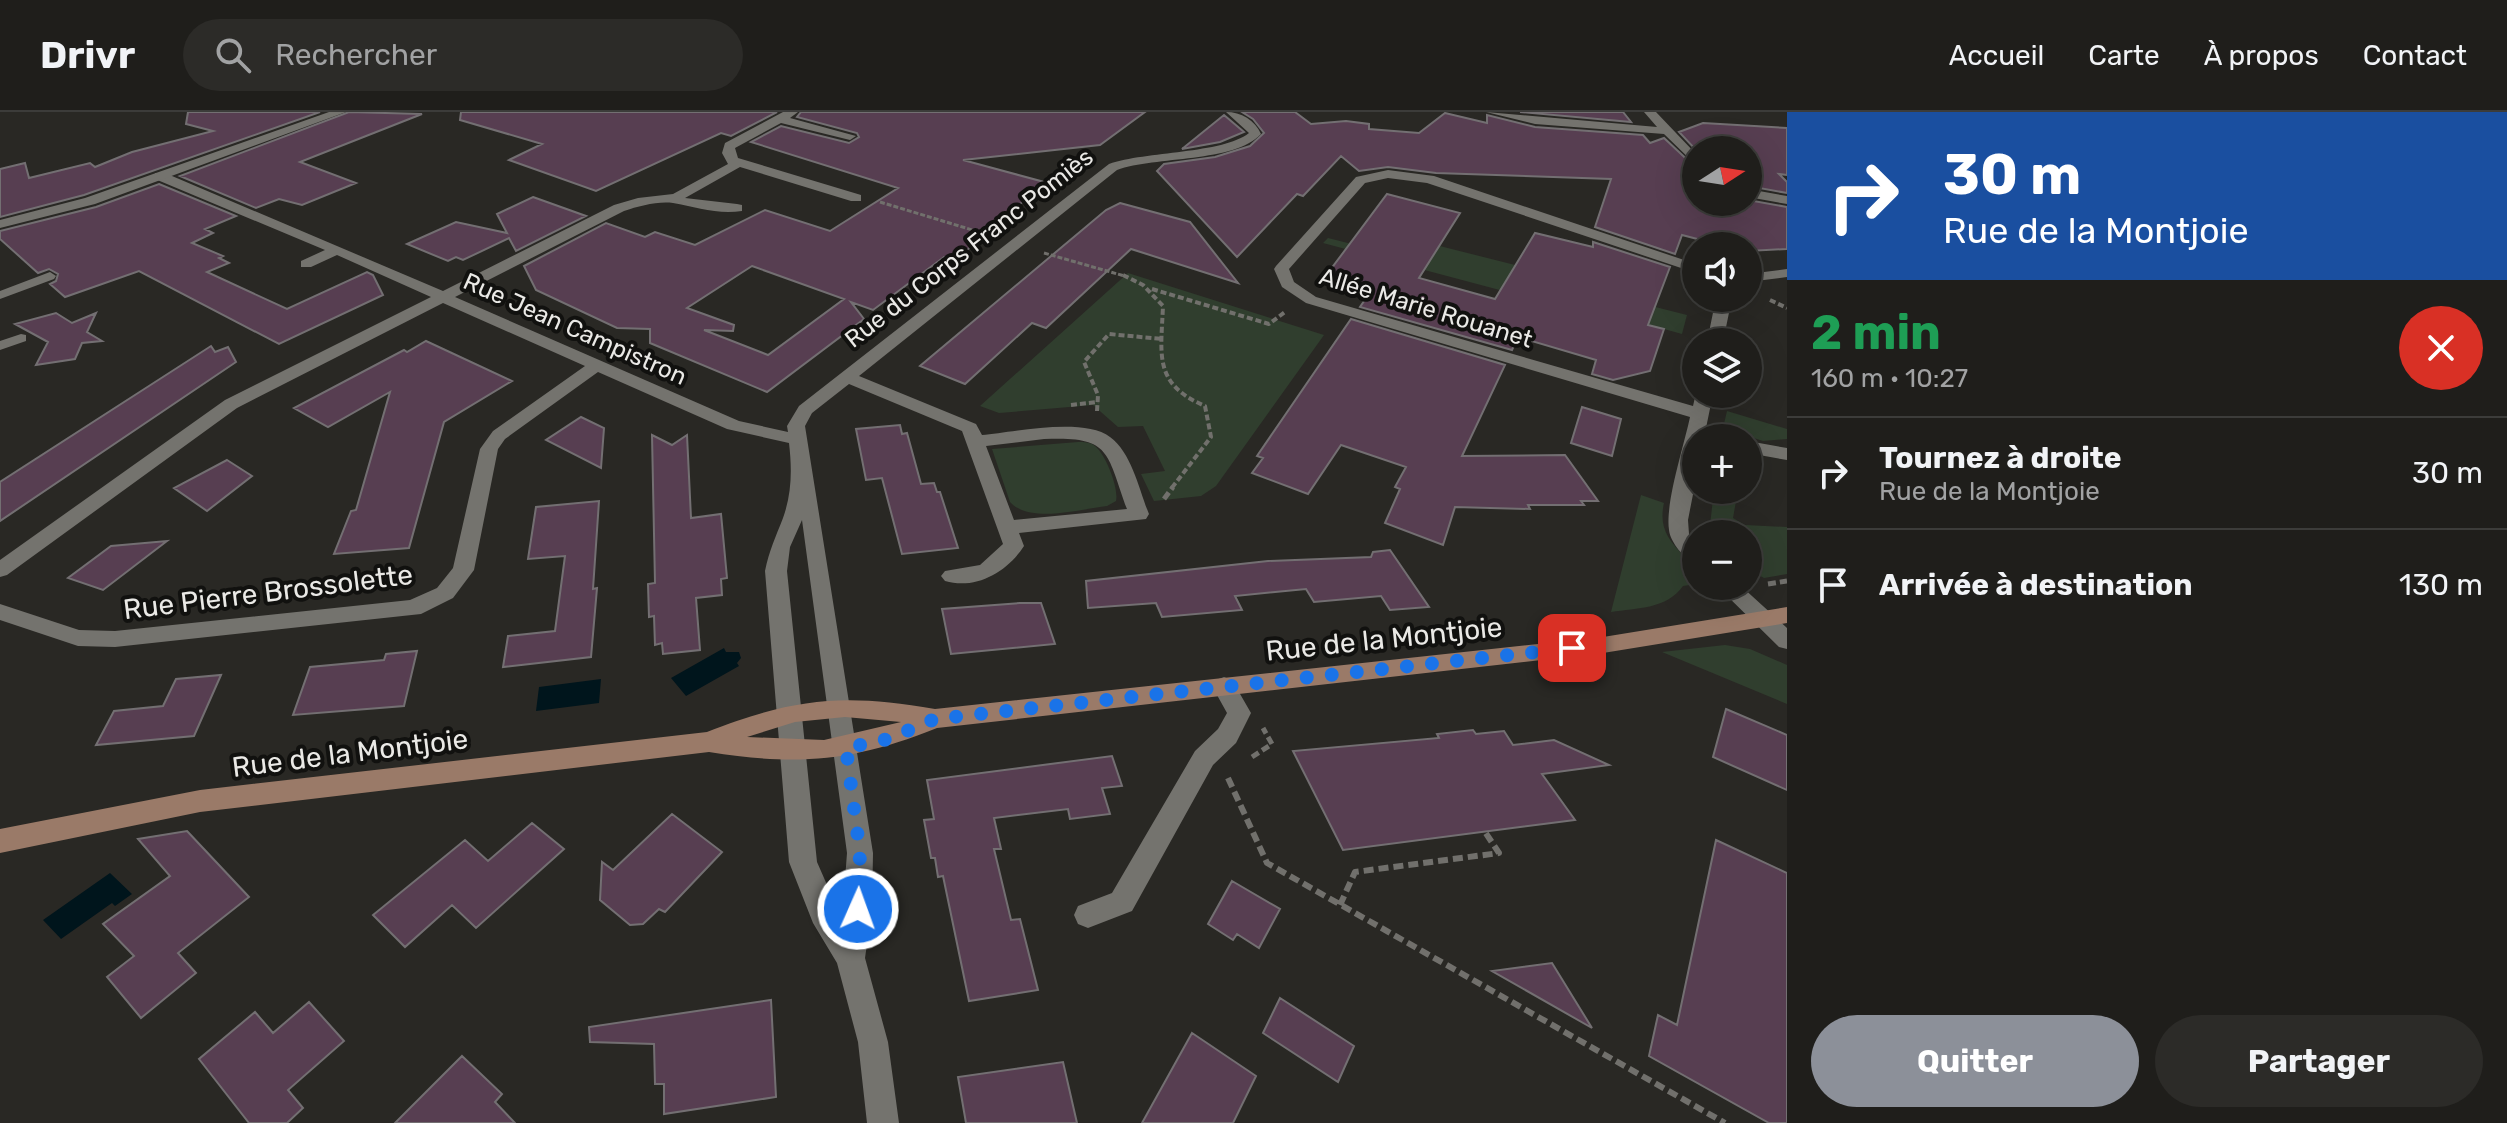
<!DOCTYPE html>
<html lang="fr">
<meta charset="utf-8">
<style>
:root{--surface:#1f1e1b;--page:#2c2b28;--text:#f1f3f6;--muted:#a1a2a3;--line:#3c3c3a;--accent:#8c9099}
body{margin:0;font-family:Rubik,sans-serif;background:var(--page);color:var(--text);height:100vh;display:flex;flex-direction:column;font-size:30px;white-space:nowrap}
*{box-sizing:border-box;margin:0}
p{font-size:26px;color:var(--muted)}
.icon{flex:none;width:44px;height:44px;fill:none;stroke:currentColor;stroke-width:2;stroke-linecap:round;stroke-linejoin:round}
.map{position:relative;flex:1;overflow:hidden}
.panel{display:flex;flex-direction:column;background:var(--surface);width:720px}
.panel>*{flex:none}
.banner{background:#1a4fa0;color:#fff;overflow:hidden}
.needle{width:52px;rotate:78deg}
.controls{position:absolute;left:1682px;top:24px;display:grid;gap:16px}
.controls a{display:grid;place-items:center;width:80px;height:80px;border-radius:50%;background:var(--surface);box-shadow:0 8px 32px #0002,0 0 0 2px var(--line);font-size:40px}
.pin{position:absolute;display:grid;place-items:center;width:68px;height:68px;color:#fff;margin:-34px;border-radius:16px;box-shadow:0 4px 12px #0006}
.me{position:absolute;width:88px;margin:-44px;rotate:2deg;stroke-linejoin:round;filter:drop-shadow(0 0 6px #0008)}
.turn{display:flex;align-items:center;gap:28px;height:168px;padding:0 24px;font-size:36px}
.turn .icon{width:104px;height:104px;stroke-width:2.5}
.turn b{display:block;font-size:56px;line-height:68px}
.round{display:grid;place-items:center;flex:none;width:84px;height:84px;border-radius:42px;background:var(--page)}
.summary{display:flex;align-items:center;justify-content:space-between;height:136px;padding:0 24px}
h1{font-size:48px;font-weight:700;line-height:60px;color:#1e9e55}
.primary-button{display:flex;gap:16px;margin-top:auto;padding:16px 24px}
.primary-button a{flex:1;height:92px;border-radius:48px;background:var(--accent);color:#fff;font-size:32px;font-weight:700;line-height:92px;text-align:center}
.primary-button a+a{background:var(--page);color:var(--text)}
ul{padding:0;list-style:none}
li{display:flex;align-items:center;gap:24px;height:112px;padding:0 24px;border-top:2px solid var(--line)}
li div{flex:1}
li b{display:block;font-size:30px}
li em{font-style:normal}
header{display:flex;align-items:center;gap:48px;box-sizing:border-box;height:112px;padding:0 40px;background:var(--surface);border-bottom:2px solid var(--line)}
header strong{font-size:38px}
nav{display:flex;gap:44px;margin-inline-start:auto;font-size:28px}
.search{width:560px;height:72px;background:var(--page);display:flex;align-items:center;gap:20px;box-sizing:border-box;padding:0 28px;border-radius:44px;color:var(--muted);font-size:30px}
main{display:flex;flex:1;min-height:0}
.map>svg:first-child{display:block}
</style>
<header>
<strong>Drivr</strong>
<div class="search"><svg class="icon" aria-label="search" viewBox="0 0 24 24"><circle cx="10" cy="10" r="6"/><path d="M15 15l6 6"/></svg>Rechercher</div>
<nav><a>Accueil</a><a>Carte</a><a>À propos</a><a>Contact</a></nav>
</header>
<main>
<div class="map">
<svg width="1787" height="1011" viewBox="0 0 1787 1011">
<rect width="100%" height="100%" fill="#292824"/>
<path fill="#303e2e" d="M 1328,126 L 1407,146 L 1420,129 L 1594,173 L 1592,179 L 1687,203 L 1682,222 L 1585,195 L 1582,200 L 1323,131 Z
M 1128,161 L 1324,223 L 1216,374 L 1201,384 L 1154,389 L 1141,362 L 1165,359 L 1143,314 L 1118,315 L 1093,293 L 999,301 L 980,294 Z
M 1727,299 L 1787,317 L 1787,327 L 1763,329 L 1723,316 Z
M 1078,330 C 1084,330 1091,330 1096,335 C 1106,344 1119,376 1116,389 L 1107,394 C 1080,397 1030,412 1010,390 L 992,337 Z
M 1714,378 L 1738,378 L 1733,406 L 1745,413 L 1787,415 L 1787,462 L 1764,466 L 1748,457 L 1748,422 L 1709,422 Z
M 1641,383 L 1664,391 C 1654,435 1696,439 1696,472 L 1683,474 C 1667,497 1637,496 1611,500 Z
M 1725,533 L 1750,537 L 1787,553 L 1787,592 L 1662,540 Z"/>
<path fill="#00151c" d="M 724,536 L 726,540 L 739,540 L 741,546 L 737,551 L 739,554 L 686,584 L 671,566 Z
M 601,567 L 599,591 L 536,599 L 539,575 Z
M 110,761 L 132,782 L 115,794 L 112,791 L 61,827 L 43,808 Z"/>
<path fill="#573e51" stroke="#736f72" stroke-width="2" fill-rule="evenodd" d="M 188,0 L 320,0 L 84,83 L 0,105 L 0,57 L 25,51 L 29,66 L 90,51 L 95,55 L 132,40 L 213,19 L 186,12 Z
M 349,0 L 422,2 L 300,50 L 356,71 L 302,93 L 279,87 L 256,96 L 180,64 Z
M 461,0 L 777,0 L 731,24 L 721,21 L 596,79 L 509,48 L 542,32 L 460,8 Z
M 801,0 L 1145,0 L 1100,33 L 963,48 L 1048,71 L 977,124 L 983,126 L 953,148 L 944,145 L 873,198 L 851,190 L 864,207 L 767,280 L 650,231 L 650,217 L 617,216 L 536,178 L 524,154 L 606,111 L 645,125 L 655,120 L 695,133 L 765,98 L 830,119 L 898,76 L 751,30 L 781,14 L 849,31 L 859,25 L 857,21 L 797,5 ZM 752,154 L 844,187 L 768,243 L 704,218 L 733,219 L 734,213 L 687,196 Z
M 1242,0 L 1295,0 L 1311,12 L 1346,9 L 1369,12 L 1369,17 L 1419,21 L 1445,1 L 1487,11 L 1487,3 L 1535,15 L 1643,23 L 1650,31 L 1664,26 L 1696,56 L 1696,90 L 1748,88 L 1787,95 L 1787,137 L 1748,139 L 1748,134 L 1724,134 L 1682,123 L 1675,142 L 1595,115 L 1611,67 L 1436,61 L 1388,55 L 1359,59 L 1341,44 L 1303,84 L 1297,82 L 1237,145 L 1157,59 L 1164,52 L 1215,45 L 1250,34 L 1264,21 L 1253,7 Z
M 1520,0 L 1623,0 L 1631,10 Z
M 1224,3 L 1244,20 L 1220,30 L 1182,37 Z
M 1703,11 L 1787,16 L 1787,63 L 1779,62 L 1787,70 L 1787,81 L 1748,74 L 1748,38 L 1696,38 L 1679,20 Z
M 159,72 L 236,104 L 205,117 L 213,121 L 192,131 L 223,144 L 219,146 L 229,151 L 207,160 L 287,197 L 367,160 L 373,163 L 383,183 L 279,232 L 139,159 L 65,185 L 50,172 L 56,169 L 58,162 L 49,157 L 38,161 L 0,127 L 0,119 L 96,95 Z
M 1387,82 L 1460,101 L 1419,166 L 1495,187 L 1535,121 L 1593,135 L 1593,130 L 1670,155 L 1648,213 L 1664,217 L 1650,259 L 1613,268 L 1592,262 L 1596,248 L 1518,225 L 1512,238 L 1360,195 L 1369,182 L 1322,169 Z
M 533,85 L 586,104 L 516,139 L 509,126 L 463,148 L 456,145 L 448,149 L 407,132 L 456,110 L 507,121 L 497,102 Z
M 1120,91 L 1190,110 L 1238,171 L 1131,137 L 1046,216 L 1032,211 L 965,272 L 920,254 L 1106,98 Z
M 56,201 L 72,211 L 96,201 L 87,220 L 102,229 L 82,231 L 75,247 L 36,253 L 48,230 L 15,212 Z
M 1351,207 L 1505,253 L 1462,344 L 1565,343 L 1598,389 L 1581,389 L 1584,393 L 1528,393 L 1530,397 L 1455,395 L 1443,433 L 1385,411 L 1400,377 L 1395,375 L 1406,355 L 1341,333 L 1308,382 L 1252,361 L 1263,346 L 1257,344 Z
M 426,229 L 512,269 L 444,310 L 409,436 L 334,442 L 351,399 L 356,398 L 390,280 L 328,315 L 294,296 L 404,238 L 407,240 Z
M 211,234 L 215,240 L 228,235 L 236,250 L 0,409 L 0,370 Z
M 1582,295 L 1621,307 L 1612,344 L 1571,331 Z
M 581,305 L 604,316 L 601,356 L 546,328 Z
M 900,313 L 902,322 L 907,321 L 921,372 L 934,371 L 937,380 L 940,380 L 958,436 L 902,442 L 882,366 L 866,368 L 856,317 Z
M 652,323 L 672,333 L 687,323 L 691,406 L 721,402 L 727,466 L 721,467 L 722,483 L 696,486 L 700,538 L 663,542 L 662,531 L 655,533 L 654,504 L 649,505 L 648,472 L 655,471 Z
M 227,348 L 252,364 L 207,399 L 174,376 Z
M 599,389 L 593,477 L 597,476 L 591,545 L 503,555 L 508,524 L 555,519 L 565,444 L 528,447 L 536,395 Z
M 167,429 L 103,478 L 68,466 L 111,434 Z
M 1390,438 L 1429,495 L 1390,498 L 1381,484 L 1314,490 L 1306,477 L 1235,484 L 1242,498 L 1162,505 L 1156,491 L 1088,496 L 1086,469 L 1268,449 L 1371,445 L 1373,440 Z
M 1020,491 L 1041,491 L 1055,532 L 951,542 L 942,497 Z
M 417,539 L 404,594 L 293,603 L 310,555 L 384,548 L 386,542 Z
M 221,563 L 194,624 L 96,633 L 114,599 L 163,594 L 176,567 Z
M 1726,597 L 1787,623 L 1787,678 L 1713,645 Z
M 1473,618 L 1476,622 L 1504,619 L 1513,633 L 1554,628 L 1609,653 L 1542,662 L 1575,708 L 1343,738 L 1293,639 L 1439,626 L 1437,622 Z
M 1112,644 L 1122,674 L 1102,676 L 1110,702 L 1070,707 L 1068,697 L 994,706 L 1001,737 L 994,737 L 1011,808 L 1020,807 L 1038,878 L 969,889 L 943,764 L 938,765 L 935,746 L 931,746 L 924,708 L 934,707 L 927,668 Z
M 672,702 L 722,740 L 665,800 L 659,797 L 643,812 L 630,813 L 600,788 L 602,750 L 613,758 Z
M 532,711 L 564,737 L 476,816 L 452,793 L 405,835 L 373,803 L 465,728 L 488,749 Z
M 187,719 L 249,785 L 178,841 L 196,861 L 141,906 L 107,865 L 134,844 L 103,812 L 170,764 L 138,727 Z
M 1716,728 L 1787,761 L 1787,1011 L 1769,1011 L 1649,944 L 1658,903 L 1677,913 Z
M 1232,769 L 1280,797 L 1259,836 L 1237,822 L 1233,828 L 1208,812 Z
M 1552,851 L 1592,916 L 1492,859 Z
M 1280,886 L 1354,934 L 1338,970 L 1263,921 Z
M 771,888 L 776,985 L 664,1002 L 664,972 L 655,972 L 654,932 L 590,930 L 589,915 Z
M 309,890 L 344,929 L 288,978 L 303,996 L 287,1011 L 249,1011 L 199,947 L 255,900 L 273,921 Z
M 1192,921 L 1256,964 L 1233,1011 L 1142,1011 Z
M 462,944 L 502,982 L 495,990 L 515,1011 L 395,1011 Z
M 1063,950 L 1077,1011 L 966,1011 L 958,965 Z"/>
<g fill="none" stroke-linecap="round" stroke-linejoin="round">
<path stroke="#71706c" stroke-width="3" stroke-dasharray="5 2" stroke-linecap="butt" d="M 880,90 L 989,123
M 1044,141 L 1128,165"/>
<path stroke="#71706c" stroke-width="4" stroke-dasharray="6 3" stroke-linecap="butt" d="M 1123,163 L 1143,173 L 1163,194 C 1161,243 1153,272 1205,294 L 1211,325 L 1171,377
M 1152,177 L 1269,212 L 1285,200
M 1770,188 L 1787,196
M 1071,293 L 1098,290
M 1097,299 L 1098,283 L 1084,250 L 1109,222 L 1162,227"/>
<path stroke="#71706c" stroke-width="5" stroke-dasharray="8 4" stroke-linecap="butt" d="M 1164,387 L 1173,375
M 1768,472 L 1787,469
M 1252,645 L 1272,632 L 1263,616"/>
<path stroke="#71706c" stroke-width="6" stroke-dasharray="10 5" stroke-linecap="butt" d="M 1228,666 L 1267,751 L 1725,1011
M 1340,793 L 1355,760 L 1499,741 L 1485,720"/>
<path fill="#74736e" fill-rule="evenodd" d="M 50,160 L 56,164 L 54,167 L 0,187 L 0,179 Z
M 21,222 L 26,223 L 26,229 L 0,238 L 0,229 Z"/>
<path fill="#74736e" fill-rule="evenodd" d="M 783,0 L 798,0 L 790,6 L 856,24 L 850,28 L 781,11 L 735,36 L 738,46 L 861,83 L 861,89 L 851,89 L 740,55 L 685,86 L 737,92 L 742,93 L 742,99 C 718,103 696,95 673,91 C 658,89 639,94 624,99 L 455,185 L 739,309 L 788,320 L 787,314 L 799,294 L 1109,52 C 1146,39 1222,42 1249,21 L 1226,0 C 1241,0 1255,8 1261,22 C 1234,51 1156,44 1117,58 L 859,264 L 976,312 L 982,323 C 1013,320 1084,305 1110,325 C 1132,341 1139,378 1149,402 L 1146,407 L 1019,421 L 1024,434 C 1007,460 976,478 945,469 L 941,464 L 945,459 L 980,453 L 1003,432 L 962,319 L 849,272 L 812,301 L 805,314 L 873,741 L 872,797 L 865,846 L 888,930 L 899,1011 L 867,1011 L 858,930 L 837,851 L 813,811 L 789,750 L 765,459 C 769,439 776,424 783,406 C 792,381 792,357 789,331 L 727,317 L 598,260 L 505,327 L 498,337 L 474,458 L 453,486 L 421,502 L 115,535 L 78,534 L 0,508 L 0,492 L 79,518 L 115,519 L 410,488 L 437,476 L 453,456 L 480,337 L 493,319 L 585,254 L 443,191 L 237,296 L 7,463 L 0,465 L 0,448 L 225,288 L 431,185 L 337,143 L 311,155 L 301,155 L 301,149 L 325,138 L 155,67 L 155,61 L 165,61 L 443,179 L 614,93 L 638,86 L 673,82 L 728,52 L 722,41 L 725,31 ZM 1044,327 C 1111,324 1106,339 1127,397 L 1014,408 L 986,334 ZM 802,408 L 847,741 L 842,807 L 817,750 L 787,459 L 790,435 Z
M 1486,0 L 1657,15 L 1644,0 L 1656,0 L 1696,42 L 1696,53 L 1664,22 L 1535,12 Z
M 1388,58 L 1434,64 L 1696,152 L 1696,161 L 1427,71 L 1388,66 L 1365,71 L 1289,157 L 1294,170 L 1316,185 L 1693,294 L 1696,281 L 1713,282 L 1706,316 L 1727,326 L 1696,326 L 1696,367 L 1688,408 L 1689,422 L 1696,430 L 1696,451 C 1685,448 1670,430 1669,418 C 1665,391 1684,334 1690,305 L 1306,191 L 1282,175 L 1274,157 L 1276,154 L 1356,65 Z
M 1748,77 L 1787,84 L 1787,92 L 1748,85 Z
M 1787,157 L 1787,165 L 1748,170 L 1748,162 Z
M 1716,186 L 1732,186 L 1723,230 L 1707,230 Z
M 1748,329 L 1787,336 L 1787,348 L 1748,341 Z
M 1717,474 L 1741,474 L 1787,516 L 1787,537 L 1779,535 Z
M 1224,565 L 1232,568 L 1251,601 L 1236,631 L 1213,653 L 1132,799 L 1088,816 L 1078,812 L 1074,803 L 1078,794 L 1112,781 L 1195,639 L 1218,617 L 1227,601 L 1212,574 L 1216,568 Z"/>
<path fill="#74736e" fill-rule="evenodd" d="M 329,0 L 346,0 L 95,92 L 0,116 L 0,108 L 85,86 Z"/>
<path fill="#9a7a68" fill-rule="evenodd" d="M 1787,495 L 1787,511 L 1603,541 L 937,616 C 852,650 798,654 709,640 L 200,700 L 0,741 L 0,717 L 200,678 L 707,620 C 794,586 843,581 935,597 L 1603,525 ZM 845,605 L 901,610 L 824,628 L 747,625 L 795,610 Z"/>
</g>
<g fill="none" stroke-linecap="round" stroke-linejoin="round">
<path stroke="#1a73e8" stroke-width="14" stroke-dasharray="0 25.2" d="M 858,797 L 860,741 L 846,636 L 888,627 L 935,607 L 1572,536"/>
</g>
<g text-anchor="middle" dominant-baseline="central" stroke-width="8" stroke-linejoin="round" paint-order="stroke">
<g font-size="24" fill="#eae9e6" stroke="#11110f">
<text transform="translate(969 136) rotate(-38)">Rue du Corps Franc Pomiès</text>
<text transform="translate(1426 196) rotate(17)">Allée Marie Rouanet</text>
<text transform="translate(575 217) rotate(24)">Rue Jean Campistron</text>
</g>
<g font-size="28" fill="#eae9e6" stroke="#11110f">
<text transform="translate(268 480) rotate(-7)">Rue Pierre Brossolette</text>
<text transform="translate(1384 527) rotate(-6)">Rue de la Montjoie</text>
<text transform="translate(350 641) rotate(-7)">Rue de la Montjoie</text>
</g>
</g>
</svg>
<div class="controls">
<a><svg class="needle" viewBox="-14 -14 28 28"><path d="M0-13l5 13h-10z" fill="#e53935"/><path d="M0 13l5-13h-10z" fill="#a1a2a3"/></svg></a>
<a><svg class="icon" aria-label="sound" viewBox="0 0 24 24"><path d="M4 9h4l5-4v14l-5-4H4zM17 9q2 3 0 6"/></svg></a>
<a><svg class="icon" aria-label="layers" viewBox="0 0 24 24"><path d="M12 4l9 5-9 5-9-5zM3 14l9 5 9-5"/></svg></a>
<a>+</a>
<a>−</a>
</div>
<div class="pin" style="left:1572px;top:536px;background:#d93025"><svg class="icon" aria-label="arrive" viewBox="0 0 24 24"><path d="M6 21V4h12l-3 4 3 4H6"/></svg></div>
<svg class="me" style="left:858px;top:797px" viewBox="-20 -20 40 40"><circle r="17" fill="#1a73e8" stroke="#fff" stroke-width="3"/><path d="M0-11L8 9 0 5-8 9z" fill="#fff"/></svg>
</div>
<section class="panel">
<div class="banner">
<div class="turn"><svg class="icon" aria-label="right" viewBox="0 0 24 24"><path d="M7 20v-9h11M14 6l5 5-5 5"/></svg><div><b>30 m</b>Rue de la Montjoie</div></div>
</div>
<div class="summary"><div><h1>2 min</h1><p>160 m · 10:27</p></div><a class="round" style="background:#d93025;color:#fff"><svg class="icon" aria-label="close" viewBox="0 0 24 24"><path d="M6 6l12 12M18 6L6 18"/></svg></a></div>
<ul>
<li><svg class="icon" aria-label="right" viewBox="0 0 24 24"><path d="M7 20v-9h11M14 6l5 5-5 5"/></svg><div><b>Tournez à droite</b><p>Rue de la Montjoie</p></div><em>30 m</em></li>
<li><svg class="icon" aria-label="arrive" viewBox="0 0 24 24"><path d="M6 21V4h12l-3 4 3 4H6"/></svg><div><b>Arrivée à destination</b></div><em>130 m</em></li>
</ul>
<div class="primary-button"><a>Quitter</a><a>Partager</a></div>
</section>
</main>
